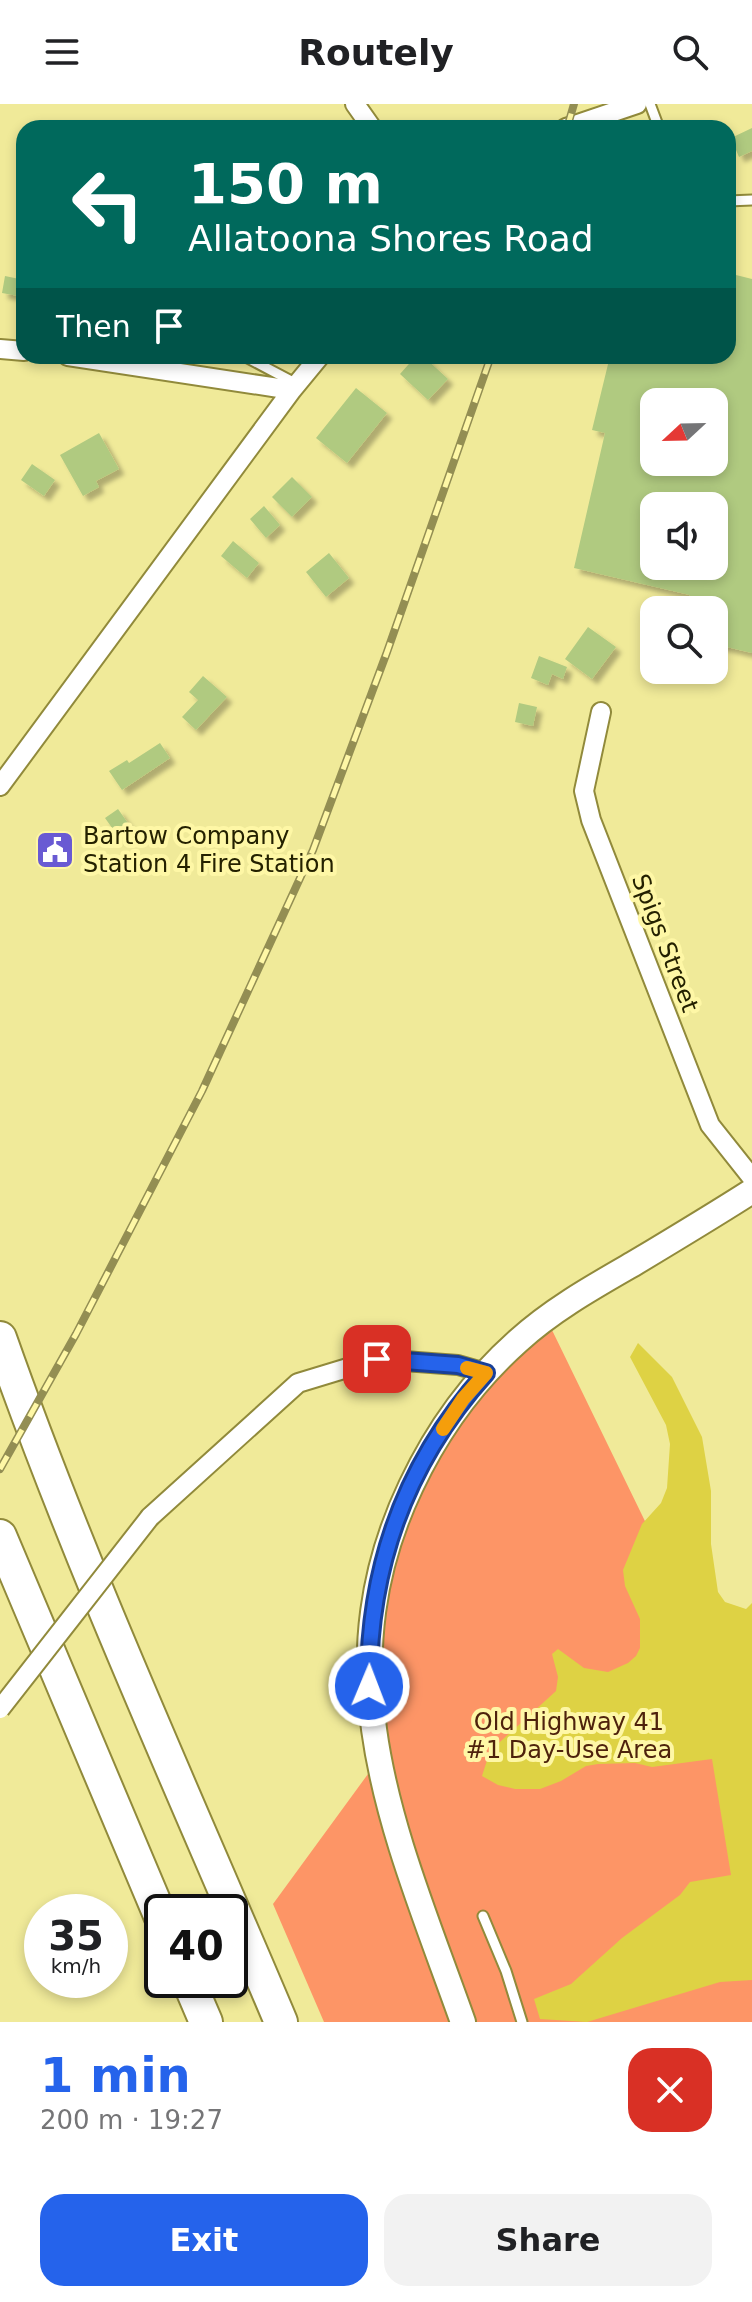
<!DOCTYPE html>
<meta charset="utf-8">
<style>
:root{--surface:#fff;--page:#f2f2f2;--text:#202124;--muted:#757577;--accent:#2563eb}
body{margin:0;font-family:"DejaVu Sans",sans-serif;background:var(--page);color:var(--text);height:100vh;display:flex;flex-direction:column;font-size:30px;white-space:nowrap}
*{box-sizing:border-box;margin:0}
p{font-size:26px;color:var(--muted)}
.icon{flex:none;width:44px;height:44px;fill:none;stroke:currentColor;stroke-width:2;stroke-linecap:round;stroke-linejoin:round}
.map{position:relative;height:1918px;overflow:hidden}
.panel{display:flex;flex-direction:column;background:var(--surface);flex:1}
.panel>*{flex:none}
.top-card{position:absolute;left:16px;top:16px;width:720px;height:244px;border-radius:24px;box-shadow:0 4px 12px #0003;background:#00695c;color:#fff;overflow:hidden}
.needle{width:52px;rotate:248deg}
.controls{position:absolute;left:640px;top:284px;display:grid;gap:16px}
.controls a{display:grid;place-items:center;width:88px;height:88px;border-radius:16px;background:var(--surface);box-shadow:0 4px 12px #0003;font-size:40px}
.speed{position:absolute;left:24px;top:1790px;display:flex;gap:16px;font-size:40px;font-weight:700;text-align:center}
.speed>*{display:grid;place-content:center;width:104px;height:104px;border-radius:50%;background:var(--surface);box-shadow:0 4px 12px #0003;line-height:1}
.speed small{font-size:20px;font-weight:400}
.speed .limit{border:4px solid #111;border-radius:12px;background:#fff;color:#111}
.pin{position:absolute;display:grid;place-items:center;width:68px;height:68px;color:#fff;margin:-34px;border-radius:16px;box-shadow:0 4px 12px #0006}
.me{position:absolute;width:88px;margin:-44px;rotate:1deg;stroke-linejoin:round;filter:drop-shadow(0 0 6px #0008)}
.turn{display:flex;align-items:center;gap:28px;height:168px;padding:0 40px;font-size:36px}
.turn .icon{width:104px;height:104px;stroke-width:2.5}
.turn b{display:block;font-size:56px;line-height:68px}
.then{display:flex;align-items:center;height:76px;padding:0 40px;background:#0003;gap:16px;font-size:30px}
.round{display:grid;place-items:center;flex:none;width:84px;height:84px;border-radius:24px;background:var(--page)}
.head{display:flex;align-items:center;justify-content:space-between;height:136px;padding:0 40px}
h1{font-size:48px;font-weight:700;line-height:60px;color:var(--accent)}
.primary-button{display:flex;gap:16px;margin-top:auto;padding:16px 40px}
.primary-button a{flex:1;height:92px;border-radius:24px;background:var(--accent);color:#fff;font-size:32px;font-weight:700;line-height:92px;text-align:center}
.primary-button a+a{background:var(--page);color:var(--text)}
header{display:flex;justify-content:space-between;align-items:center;height:104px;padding:0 40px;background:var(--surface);font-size:36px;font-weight:700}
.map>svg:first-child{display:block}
</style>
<header><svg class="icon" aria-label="menu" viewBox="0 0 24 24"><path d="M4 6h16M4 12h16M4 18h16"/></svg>Routely<svg class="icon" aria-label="search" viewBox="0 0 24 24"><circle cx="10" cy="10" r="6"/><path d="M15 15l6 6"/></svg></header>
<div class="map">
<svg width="752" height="1918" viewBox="0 0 752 1918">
<defs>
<filter id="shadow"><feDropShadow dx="5.5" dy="5.5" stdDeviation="2" flood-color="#0004"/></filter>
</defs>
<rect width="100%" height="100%" fill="#f0ea99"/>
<path fill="#fd9566" d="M 551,1224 L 678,1485 L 752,1556 L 752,1918 L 324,1918 L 273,1800 L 387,1644 L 378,1549 L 398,1441 L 420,1387 L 446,1339 L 479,1292 L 515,1254 Z"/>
<path fill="#ded244" d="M 638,1239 L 672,1273 L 702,1333 L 711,1387 L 711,1440 L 718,1488 L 725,1498 L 746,1505 L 752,1499 L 752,1876 L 720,1878 L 587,1918 L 540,1915 L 534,1895 L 571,1880 L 622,1834 L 680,1791 L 690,1778 L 731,1771 L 712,1655 L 652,1663 L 635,1659 L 598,1660 L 586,1662 L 561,1677 L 540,1685 L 515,1685 L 498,1681 L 482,1672 L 490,1647 L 556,1587 L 558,1573 L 552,1550 L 558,1545 L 584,1564 L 608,1568 L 628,1559 L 636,1552 L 640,1544 L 640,1515 L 625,1482 L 623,1466 L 642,1420 L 661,1399 L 667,1384 L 670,1340 L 666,1321 L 630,1253 Z"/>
<path fill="#b0ca80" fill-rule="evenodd" filter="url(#shadow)" d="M 752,24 L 752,47 L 739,53 L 731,34 Z
M 728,169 L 752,175 L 752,549 L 714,540 L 718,517 L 714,516 L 714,506 L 686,506 L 690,491 L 574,464 L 605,329 L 592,326 L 610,252 L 728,252 ZM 654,298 L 714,298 L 714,358 L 654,358 ZM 654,402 L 714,402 L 714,462 L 654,462 Z
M 5,172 L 24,176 L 24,193 L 2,189 Z
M 416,252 L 423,252 L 448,275 L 428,296 L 400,270 Z
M 356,284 L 387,309 L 347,359 L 316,334 Z
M 99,329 L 119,365 L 96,377 L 99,383 L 83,392 L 60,351 Z
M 32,360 L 55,376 L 44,392 L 21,376 Z
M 292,373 L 312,393 L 292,413 L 272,393 Z
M 264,402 L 280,421 L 266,434 L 250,415 Z
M 233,437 L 259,459 L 247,474 L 221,452 Z
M 329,449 L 349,474 L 326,493 L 306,468 Z
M 588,523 L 616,543 L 592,575 L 565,555 Z
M 539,552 L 567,563 L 563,575 L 552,570 L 548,581 L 531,574 Z
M 203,572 L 227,593 L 196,626 L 182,613 L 198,596 L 189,588 Z
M 519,599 L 537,603 L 533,622 L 515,618 Z
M 160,639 L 170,654 L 122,686 L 109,667 L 127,656 L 129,659 Z
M 118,705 L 132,725 L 120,735 L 105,714 Z"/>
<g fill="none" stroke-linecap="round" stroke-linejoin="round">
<g stroke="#918a3b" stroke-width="13">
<path id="lane" d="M 650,0 L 659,24
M 728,97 L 752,96
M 244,252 L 297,280
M 483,1812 L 506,1867 L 522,1918"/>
</g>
<g stroke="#918a3b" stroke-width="22">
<path id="street" d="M 355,0 L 372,24
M 566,24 L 637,0
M 0,245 L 24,247
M 68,252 L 292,286
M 601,608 L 584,687 L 591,716 L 710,1021 L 752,1074
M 0,682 L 292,286 L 320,252
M 150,1413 L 298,1279 L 377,1255 L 458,1261 L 486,1269"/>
</g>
<g stroke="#918a3b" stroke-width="28">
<path id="secondary" d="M 463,1918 C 398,1735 320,1573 411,1382 C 437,1327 472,1278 518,1237 C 552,1206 593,1183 633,1160 C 673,1136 713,1112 752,1087"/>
</g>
<g stroke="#918a3b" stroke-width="36">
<path id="highway" d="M 0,1234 C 82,1467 185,1691 281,1918
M 0,1432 L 162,1816
M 188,1876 L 206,1918"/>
</g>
<use href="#lane" stroke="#fff" stroke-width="9"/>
<use href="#street" stroke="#fff" stroke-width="18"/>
<use href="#secondary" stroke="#fff" stroke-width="24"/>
<use href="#highway" stroke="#fff" stroke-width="32"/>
<g stroke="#938e53" stroke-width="8">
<path id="rail" d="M 567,24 L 574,0
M 0,1365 L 76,1230 L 202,987 L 313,746 L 387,548 L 491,252"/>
</g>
<use href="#rail" stroke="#fef7a6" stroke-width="5" stroke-dasharray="15" stroke-linecap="butt"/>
<g stroke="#918a3b" stroke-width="22" stroke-linecap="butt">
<path id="street-bridge" d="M 0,1605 L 150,1413"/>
</g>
<use href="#street-bridge" stroke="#fff" stroke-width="18"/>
</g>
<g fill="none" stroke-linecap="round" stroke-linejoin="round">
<g stroke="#184099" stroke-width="20">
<path id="route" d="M 369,1582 C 368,1463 407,1357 486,1269 L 458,1261 L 377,1255"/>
</g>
<use href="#route" stroke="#2563eb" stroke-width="14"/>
<path stroke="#f59e0b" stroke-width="14" d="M 443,1325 L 463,1295 L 486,1269 L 467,1264"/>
</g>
<defs>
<g id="civic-square" transform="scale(2)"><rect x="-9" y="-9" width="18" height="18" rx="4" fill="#695ad3" stroke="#fef7a6"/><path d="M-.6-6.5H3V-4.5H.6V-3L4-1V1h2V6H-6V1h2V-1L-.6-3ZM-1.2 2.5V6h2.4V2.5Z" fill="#fff"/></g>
</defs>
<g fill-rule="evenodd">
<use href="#civic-square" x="55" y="746"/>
</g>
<g text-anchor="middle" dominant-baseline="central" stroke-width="8" stroke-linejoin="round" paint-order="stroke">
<g font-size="24" fill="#242100" stroke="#fef7a6" text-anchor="start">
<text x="83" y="732">Bartow Company<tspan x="83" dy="28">Station 4 Fire Station</tspan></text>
</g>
<g font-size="24" fill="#242100" stroke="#fef7a6">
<text transform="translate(665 839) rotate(69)">Spigs Street</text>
</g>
<g font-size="24" fill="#4e220c" stroke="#fef7a6">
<text x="569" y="1618">Old Highway 41<tspan x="569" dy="28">#1 Day-Use Area</tspan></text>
</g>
</g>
</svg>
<div class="controls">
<a><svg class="needle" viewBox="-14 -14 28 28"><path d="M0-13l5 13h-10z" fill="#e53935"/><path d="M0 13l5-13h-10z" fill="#757577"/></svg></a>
<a><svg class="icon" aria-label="sound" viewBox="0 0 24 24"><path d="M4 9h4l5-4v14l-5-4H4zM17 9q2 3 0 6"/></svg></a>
<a><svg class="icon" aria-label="search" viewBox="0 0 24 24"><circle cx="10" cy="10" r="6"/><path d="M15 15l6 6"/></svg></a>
</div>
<div class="speed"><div>35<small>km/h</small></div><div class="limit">40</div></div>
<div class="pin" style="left:377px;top:1255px;background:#d93025"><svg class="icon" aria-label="arrive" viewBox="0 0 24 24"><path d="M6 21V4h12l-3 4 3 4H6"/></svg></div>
<svg class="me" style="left:369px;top:1582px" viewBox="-20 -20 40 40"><circle r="17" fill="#2563eb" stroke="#fff" stroke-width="3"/><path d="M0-11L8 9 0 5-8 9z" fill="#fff"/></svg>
<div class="top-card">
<div class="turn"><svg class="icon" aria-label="left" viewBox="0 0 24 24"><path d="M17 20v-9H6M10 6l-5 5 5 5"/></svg><div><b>150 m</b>Allatoona Shores Road</div></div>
<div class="then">Then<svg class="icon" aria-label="arrive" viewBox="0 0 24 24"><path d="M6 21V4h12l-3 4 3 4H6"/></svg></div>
</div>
</div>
<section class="panel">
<div class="head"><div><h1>1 min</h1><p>200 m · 19:27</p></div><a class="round" style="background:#d93025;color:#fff"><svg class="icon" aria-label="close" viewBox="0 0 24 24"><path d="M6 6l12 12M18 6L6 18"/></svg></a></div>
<div class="primary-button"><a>Exit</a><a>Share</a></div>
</section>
